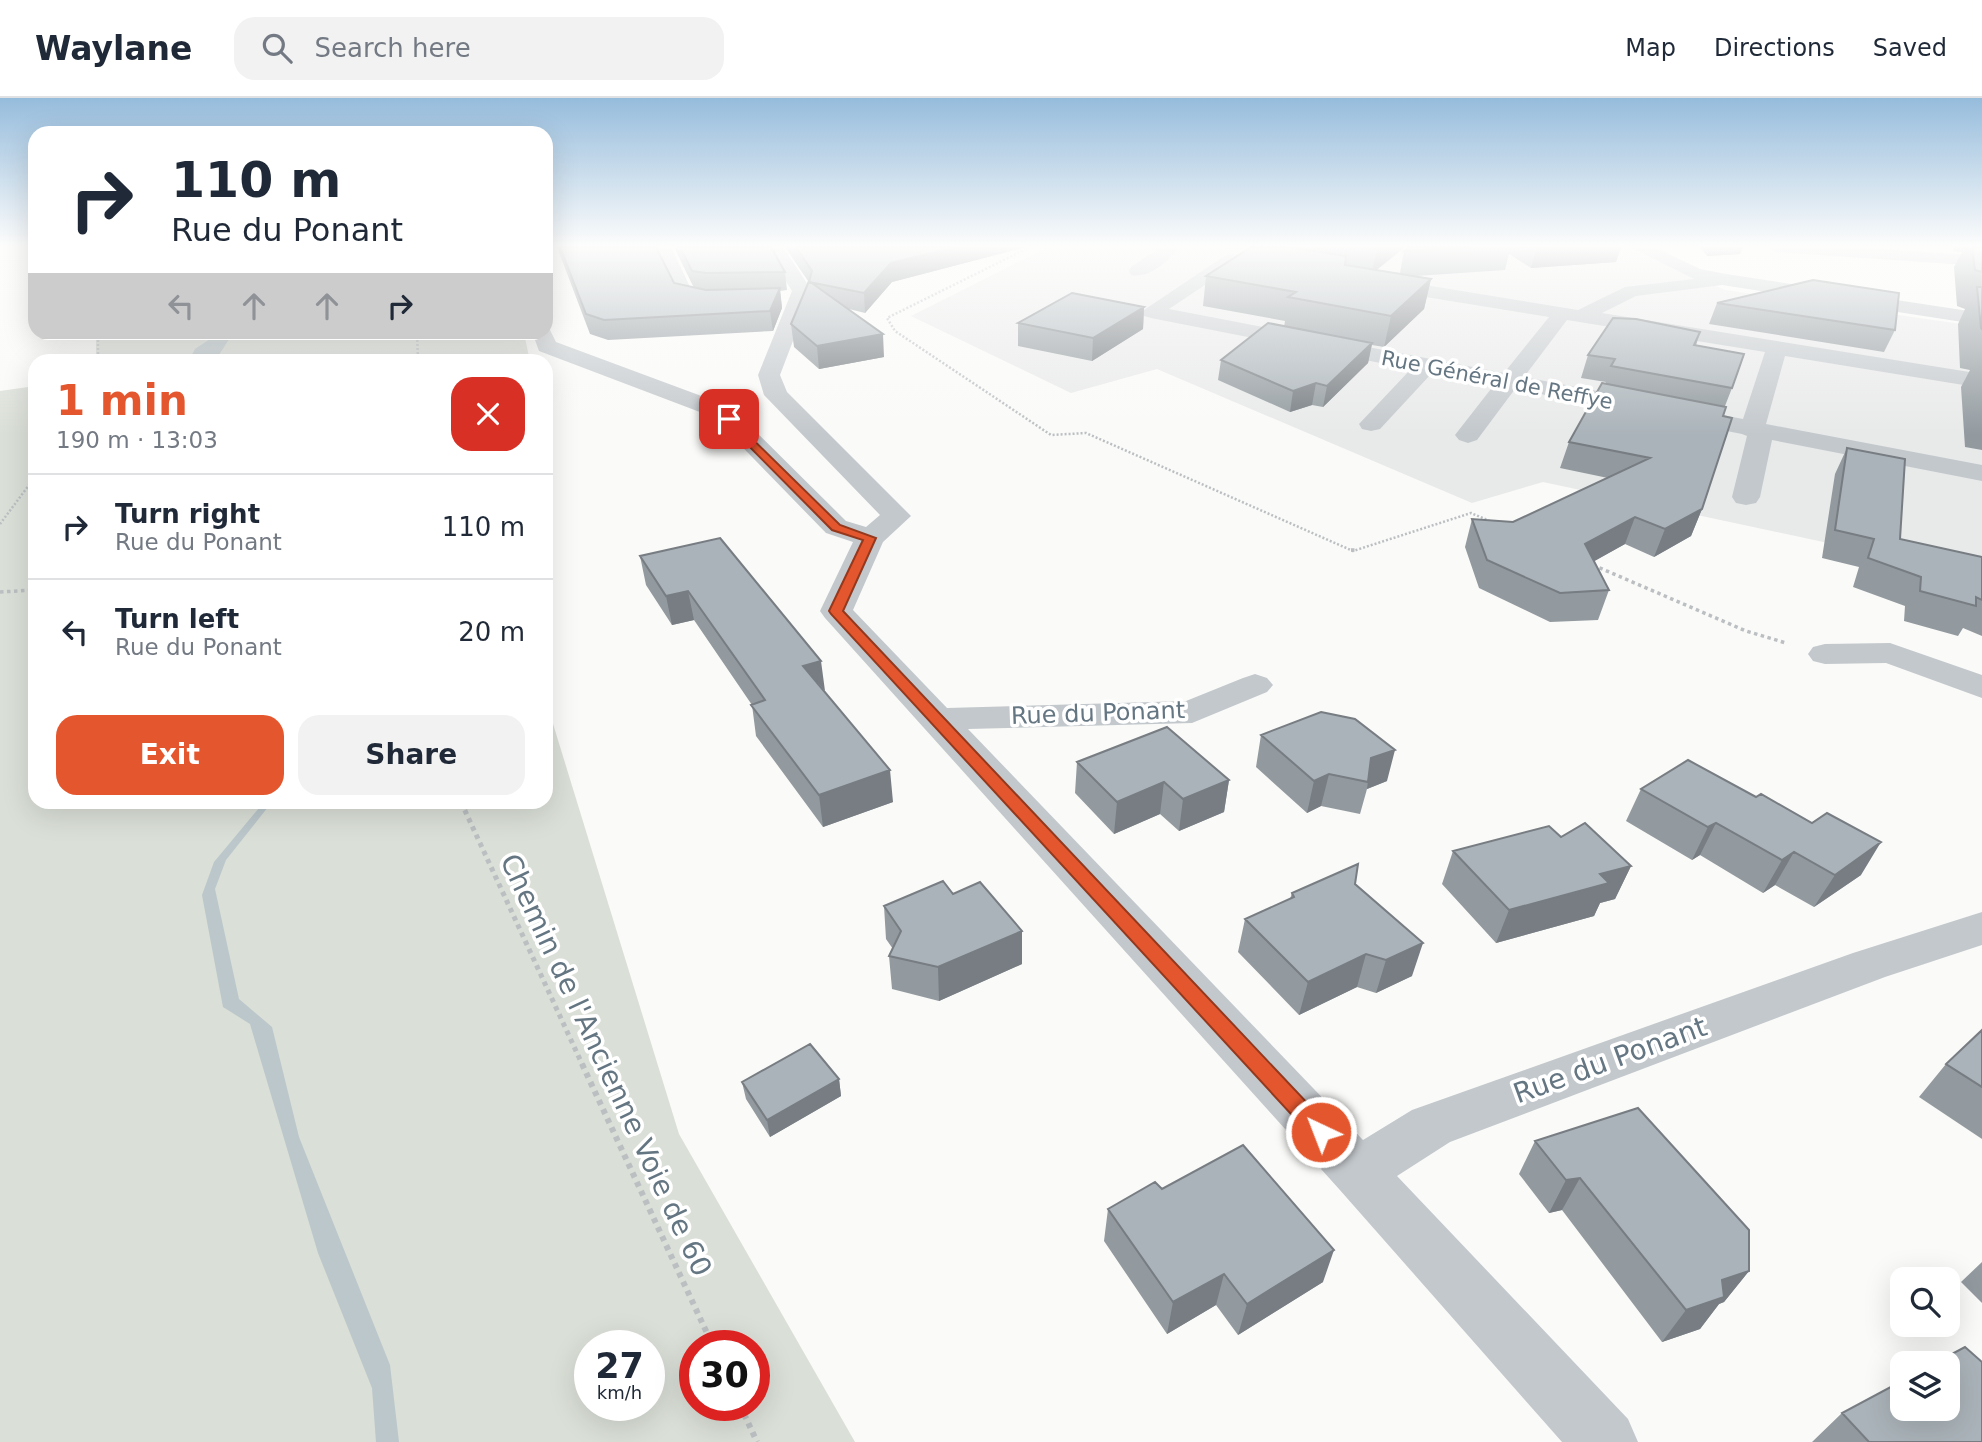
<!DOCTYPE html>
<meta charset="utf-8">
<style>
:root{--surface:#fff;--page:#f2f2f3;--text:#1f2937;--muted:#747a83;--line:#e0e1e3;--accent:#e4572e}
body{margin:0;font-family:"DejaVu Sans",sans-serif;background:var(--page);color:var(--text);height:100vh;display:flex;flex-direction:column;font-size:26px;white-space:nowrap}
*{box-sizing:border-box;margin:0}
p{font-size:23px;color:var(--muted)}
.icon{flex:none;width:38px;height:38px;fill:none;stroke:currentColor;stroke-width:2;stroke-linecap:round;stroke-linejoin:round}
.map{position:relative;flex:1;overflow:hidden}
.side{position:absolute;left:28px;top:256px;width:525px;height:455px;display:flex;flex-direction:column;background:var(--surface);border-radius:21px;box-shadow:0 7px 28px #0002}
.side>*{flex:none}
.guide{position:absolute;left:28px;top:28px;width:525px;height:214px;border-radius:21px;box-shadow:0 7px 28px #0002;background:#fff;color:var(--text);overflow:hidden}
.tools{position:absolute;left:1890px;top:1169px;display:grid;gap:14px}
.tools a{display:grid;place-items:center;width:70px;height:70px;border-radius:14px;background:var(--surface);box-shadow:0 7px 28px #0002;font-size:35px}
.speed{position:absolute;left:574px;top:1232px;display:flex;gap:14px;font-size:35px;font-weight:700;text-align:center}
.speed>*{display:grid;place-content:center;width:91px;height:91px;border-radius:50%;background:var(--surface);box-shadow:0 7px 28px #0002;line-height:1}
.speed small{font-size:18px;font-weight:400}
.speed .limit{border:10px solid #d22;background:#fff;color:#111}
.pin{position:absolute;display:grid;place-items:center;width:60px;height:60px;color:#fff;margin:-30px;border-radius:14px;box-shadow:0 4px 10px #0006}
.me{position:absolute;width:77px;margin:-38px;rotate:317deg;stroke-linejoin:round;filter:drop-shadow(0 0 5px #0008)}
.turn{display:flex;align-items:center;gap:24px;height:147px;padding:0 28px;font-size:32px}
.turn .icon{width:91px;height:91px;stroke-width:2.5}
.turn b{display:block;font-size:49px;line-height:60px}
.lanes{display:flex;align-items:center;height:66px;padding:0 28px;background:#0003;justify-content:center;gap:35px;direction:ltr}
.lanes .off{opacity:.35}
.round{display:grid;place-items:center;flex:none;width:74px;height:74px;border-radius:21px;background:var(--page)}
.head{display:flex;align-items:center;justify-content:space-between;height:119px;padding:0 28px}
h1{font-size:42px;font-weight:700;line-height:52px;color:var(--accent)}
.primary-button{display:flex;gap:14px;margin-top:auto;padding:14px 28px}
.primary-button a{flex:1;height:80px;border-radius:21px;background:var(--accent);color:#fff;font-size:28px;font-weight:700;line-height:80px;text-align:center}
.primary-button a+a{background:var(--page);color:var(--text)}
ul{padding:0;list-style:none}
li{display:flex;align-items:center;gap:21px;height:105px;padding:0 28px;border-top:2px solid var(--line)}
li div{flex:1}
li b{display:block;font-size:26px}
li em{font-style:normal}
header{display:flex;align-items:center;gap:42px;box-sizing:border-box;height:98px;padding:0 35px;background:var(--surface);border-bottom:2px solid var(--line)}
header strong{font-size:33px}
nav{display:flex;gap:38px;margin-inline-start:auto;font-size:24px}
.search{width:490px;height:63px;background:var(--page);display:flex;align-items:center;gap:18px;box-sizing:border-box;padding:0 24px;border-radius:21px;color:var(--muted);font-size:26px}
.map>svg:first-child{display:block}
</style>
<header>
<strong>Waylane</strong>
<div class="search"><svg class="icon" aria-label="search" viewBox="0 0 24 24"><circle cx="10" cy="10" r="6"/><path d="M15 15l6 6"/></svg>Search here</div>
<nav><a>Map</a><a>Directions</a><a>Saved</a></nav>
</header>
<div class="map">
<svg width="1982" height="1344" viewBox="0 0 1982 1344">
<rect width="100%" height="100%" fill="#fafaf8"/>
<path fill="#e8e9e9" d="M 1048,149 L 1626,149 L 1725,192 L 1982,229 L 1982,478 L 1543,384 L 1472,405 L 1157,271 L 1071,295 L 911,218 Z"/>
<path fill="#dadfd7" fill-rule="evenodd" d="M 96,235 L 524,235 L 529,259 L 528,262 L 96,262 Z
M 35,288 L 35,704 L 546,704 L 546,603 L 679,1036 L 855,1344 L 0,1344 L 0,293 ZM 590,1248 L 649,1248 L 649,1307 L 590,1307 ZM 695,1248 L 754,1248 L 754,1307 L 695,1307 Z"/>
<path fill="#bbc7cb" d="M 219,235 L 233,235 L 217,260 L 189,262 L 195,251 Z
M 264,704 L 272,704 L 226,762 L 215,791 L 239,901 L 272,929 L 299,1039 L 390,1267 L 399,1344 L 376,1344 L 372,1290 L 318,1155 L 250,926 L 223,909 L 202,797 L 214,764 Z"/>
<g fill="none" stroke-linecap="round" stroke-linejoin="round">
<path stroke="#bbbfc2" stroke-width="2.5" stroke-dasharray="2 2" stroke-linecap="butt" d="M 1030,149 L 887,220 L 895,233 L 1051,337 L 1086,335 L 1353,453 L 1471,415 L 1492,424
M 98,234 L 98,262
M 417,234 L 418,262
M 0,426 L 35,379"/>
<path stroke="#bbbfc2" stroke-width="3.5" stroke-dasharray="3.5 3.5" stroke-linecap="butt" d="M 1351,452 L 1355,452
M 1593,467 L 1746,533 L 1786,545
M 0,494 L 35,492"/>
<path stroke="#bbbfc2" stroke-width="5" stroke-dasharray="4.5 4.5" stroke-linecap="butt" d="M 461,704 L 583,968"/>
<path stroke="#bbbfc2" stroke-width="6" stroke-dasharray="5 5" stroke-linecap="butt" d="M 582,966 L 713,1248
M 740,1307 L 757,1344"/>
<path fill="#c3c8cc" fill-rule="evenodd" d="M 653,149 L 671,149 L 692,193 L 730,199 L 733,203 L 730,207 L 723,209 L 678,202 Z
M 765,149 L 783,149 L 812,193 L 780,277 L 787,294 L 911,418 L 883,444 L 853,512 L 947,610 L 1186,603 L 1243,580 L 1255,576 L 1267,580 L 1273,587 L 1267,594 L 1192,625 L 968,631 L 1363,1042 L 1412,1012 L 1853,855 L 1982,814 L 1982,847 L 1885,879 L 1450,1044 L 1397,1078 L 1628,1321 L 1638,1344 L 1562,1344 L 1339,1091 L 825,520 L 820,513 L 853,444 L 826,435 L 713,319 L 539,253 L 532,234 L 546,234 L 546,229 L 549,230 L 556,244 L 731,309 L 846,423 L 866,429 L 880,417 L 764,297 L 758,277 L 792,193 Z
M 1160,149 L 1179,149 C 1169,163 1149,181 1131,177 L 1129,173 L 1131,169 Z
M 1630,149 L 1654,149 L 1700,171 L 1726,176 L 1982,215 L 1982,227 L 1722,187 L 1636,198 L 1602,215 L 1982,276 L 1982,290 L 1785,258 L 1766,326 L 1982,367 L 1982,383 L 1772,342 L 1760,399 L 1756,405 L 1746,407 L 1736,405 L 1732,399 L 1747,338 L 1742,336 L 1515,291 L 1477,342 L 1468,345 L 1459,342 L 1455,337 L 1494,287 L 1432,275 L 1380,331 L 1371,333 L 1362,331 L 1359,326 L 1411,271 L 1151,220 L 1144,218 L 1141,214 L 1226,157 L 1232,156 L 1286,164 L 1295,170 L 1293,174 L 1286,176 L 1235,167 L 1169,211 L 1504,275 L 1549,219 L 1376,191 L 1366,185 L 1376,179 L 1578,212 L 1625,189 L 1694,181 ZM 1567,222 L 1765,254 L 1743,321 L 1524,279 Z
M 1767,149 L 1857,149 L 1982,158 L 1982,168 L 1776,154 Z
M 1890,545 L 1982,577 L 1982,600 L 1886,565 L 1825,566 L 1813,563 L 1808,556 L 1813,549 L 1825,546 Z"/>
</g>
<path fill="#929a9f" d="M 557,149 L 656,149 L 674,185 L 694,190 L 674,149 L 771,149 L 785,174 L 787,192 L 780,193 L 782,210 L 773,233 L 608,242 L 590,236 Z
M 785,149 L 1026,149 L 892,184 L 865,215 L 849,211 L 884,259 L 819,271 L 794,249 L 791,226 L 808,183 Z
M 1251,149 L 1405,149 L 1377,172 L 1400,175 L 1404,153 L 1409,149 L 1621,149 L 1616,164 L 1531,170 L 1509,156 L 1505,172 L 1416,178 L 1431,181 L 1424,211 L 1384,249 L 1372,247 L 1368,265 L 1323,309 L 1312,307 L 1290,314 L 1218,282 L 1221,262 L 1284,229 L 1285,223 L 1203,208 L 1206,178 Z
M 1700,149 L 1743,149 L 1740,156 L 1707,158 Z
M 1953,149 L 1982,149 L 1982,352 L 1965,349 L 1961,289 L 1970,272 L 1960,270 L 1958,226 L 1965,211 L 1957,208 L 1954,169 L 1962,154 L 1953,153 Z
M 1717,205 L 1895,232 L 1884,254 L 1709,226 Z
M 1144,209 L 1143,231 L 1092,263 L 1018,248 L 1018,225 Z
M 1700,234 L 1696,248 L 1732,290 L 1725,308 L 1702,411 L 1691,438 L 1654,459 L 1625,446 L 1594,463 L 1609,492 L 1598,522 L 1550,524 L 1479,490 L 1465,449 L 1472,421 L 1513,424 L 1608,380 L 1560,370 L 1569,344 L 1606,284 L 1581,280 L 1588,257 Z
M 1847,350 L 1900,441 L 1982,459 L 1982,538 L 1963,530 L 1958,538 L 1904,523 L 1905,508 L 1853,489 L 1859,469 L 1822,460 L 1835,376 Z
M 720,440 L 824,593 L 893,704 L 823,729 L 756,638 L 752,607 L 694,522 L 672,527 L 646,487 L 640,458 Z
M 1261,637 L 1387,683 L 1367,691 L 1360,716 L 1321,708 L 1307,715 L 1256,669 Z
M 1077,664 L 1229,682 L 1224,714 L 1179,733 L 1160,716 L 1114,736 L 1075,695 Z
M 1641,691 L 1861,777 L 1814,809 L 1775,787 L 1763,795 L 1700,757 L 1692,762 L 1626,723 Z
M 1561,739 L 1631,768 L 1615,801 L 1600,805 L 1594,818 L 1496,845 L 1442,786 L 1453,753 Z
M 1355,786 L 1412,878 L 1376,895 L 1357,889 L 1299,917 L 1238,854 L 1245,821 L 1290,801 L 1292,795 Z
M 953,796 L 1022,866 L 939,903 L 892,891 L 889,858 L 893,851 L 886,841 L 884,808 Z
M 1982,932 L 1982,1041 L 1919,999 L 1946,966 Z
M 839,981 L 841,998 L 770,1039 L 746,1001 L 742,984 Z
M 1535,1043 L 1749,1173 L 1724,1204 L 1719,1206 L 1700,1231 L 1662,1244 L 1562,1112 L 1549,1115 L 1519,1076 Z
M 1162,1091 L 1323,1184 L 1238,1237 L 1216,1207 L 1167,1236 L 1104,1143 L 1108,1111 Z
M 1982,1164 L 1982,1205 L 1961,1184 Z
M 1842,1315 L 1982,1344 L 1812,1344 Z"/>
<path fill="#777d82" d="M 955,149 L 1026,149 L 892,184 L 865,215 L 864,195 L 891,165 Z
M 1377,149 L 1405,149 L 1372,175 Z
M 1537,149 L 1621,149 L 1616,164 L 1531,170 Z
M 1710,149 L 1743,149 L 1740,156 L 1707,158 Z
M 1431,181 L 1424,211 L 1384,249 L 1391,218 Z
M 780,190 L 782,210 L 773,233 L 770,213 Z
M 1144,209 L 1143,231 L 1092,263 L 1093,240 Z
M 883,236 L 884,259 L 819,271 L 817,248 Z
M 1372,245 L 1368,265 L 1323,309 L 1327,288 Z
M 1316,285 L 1312,307 L 1290,314 L 1293,293 Z
M 1702,411 L 1691,438 L 1654,459 L 1665,431 Z
M 1635,419 L 1625,446 L 1575,474 L 1585,446 Z
M 688,493 L 694,522 L 672,527 L 666,498 Z
M 821,563 L 825,593 L 803,568 Z
M 1395,652 L 1387,683 L 1367,691 L 1371,660 Z
M 890,672 L 893,704 L 823,729 L 819,697 Z
M 1329,676 L 1321,708 L 1307,715 L 1314,683 Z
M 1229,682 L 1224,714 L 1179,733 L 1183,701 Z
M 1164,684 L 1160,716 L 1114,736 L 1117,704 Z
M 1716,725 L 1700,757 L 1692,762 L 1708,729 Z
M 1881,744 L 1861,777 L 1814,809 L 1835,777 Z
M 1794,754 L 1775,787 L 1763,795 L 1782,762 Z
M 1631,768 L 1615,801 L 1600,805 L 1594,818 L 1496,845 L 1509,812 L 1600,776 Z
M 1022,833 L 1022,866 L 939,903 L 938,869 Z
M 1423,845 L 1412,878 L 1376,895 L 1386,862 Z
M 1366,856 L 1357,889 L 1299,917 L 1308,884 Z
M 839,981 L 841,998 L 770,1039 L 767,1022 Z
M 1580,1080 L 1562,1112 L 1549,1115 L 1566,1082 Z
M 1334,1152 L 1323,1184 L 1238,1237 L 1247,1206 Z
M 1749,1173 L 1724,1204 L 1719,1206 L 1700,1231 L 1662,1244 L 1686,1212 L 1722,1182 Z
M 1224,1176 L 1216,1207 L 1167,1236 L 1173,1204 Z"/>
<path fill="#aab3b9" stroke="#777d82" stroke-width="2" d="M 560,149 L 656,149 L 674,185 L 706,192 L 780,190 L 770,213 L 604,222 L 586,216 Z
M 680,149 L 771,149 L 785,174 L 706,175 L 692,173 Z
M 796,149 L 955,149 L 891,165 L 864,195 L 809,184 L 812,173 Z
M 1251,149 L 1289,149 L 1346,158 L 1345,167 L 1431,181 L 1391,218 L 1288,199 L 1296,194 L 1206,178 Z
M 1409,149 L 1470,149 L 1404,153 Z
M 1972,149 L 1982,149 L 1982,174 L 1975,172 Z
M 1813,182 L 1899,195 L 1895,232 L 1717,205 Z
M 809,183 L 848,211 L 883,236 L 817,248 L 791,226 Z
M 1977,189 L 1982,189 L 1982,231 L 1981,230 Z
M 1072,195 L 1144,209 L 1093,240 L 1018,225 Z
M 1613,220 L 1636,221 L 1700,234 L 1694,247 L 1744,256 L 1732,290 L 1611,268 L 1615,261 L 1588,257 Z
M 1268,225 L 1372,245 L 1327,288 L 1316,285 L 1293,293 L 1221,262 Z
M 1602,285 L 1726,309 L 1723,318 L 1732,320 L 1702,411 L 1665,431 L 1635,419 L 1585,446 L 1609,492 L 1560,495 L 1487,462 L 1472,421 L 1513,424 L 1650,360 L 1569,344 Z
M 1847,350 L 1905,361 L 1900,441 L 1982,459 L 1982,502 L 1976,499 L 1976,508 L 1920,493 L 1921,479 L 1868,460 L 1874,441 L 1835,432 Z
M 720,440 L 821,563 L 803,568 L 890,672 L 819,697 L 751,607 L 765,602 L 688,493 L 666,498 L 640,458 Z
M 1321,614 L 1355,621 L 1395,652 L 1371,660 L 1368,684 L 1329,676 L 1314,683 L 1261,637 Z
M 1167,629 L 1229,682 L 1183,701 L 1164,684 L 1117,704 L 1077,664 Z
M 1688,662 L 1756,699 L 1761,696 L 1812,725 L 1827,715 L 1881,744 L 1835,777 L 1794,754 L 1782,762 L 1716,725 L 1708,729 L 1641,691 Z
M 1585,725 L 1631,768 L 1600,776 L 1609,785 L 1509,812 L 1453,753 L 1549,728 L 1561,739 Z
M 1358,766 L 1355,786 L 1423,845 L 1386,862 L 1366,856 L 1308,884 L 1245,821 L 1294,799 L 1292,795 Z
M 943,783 L 953,796 L 980,784 L 1022,833 L 938,869 L 889,858 L 901,833 L 884,808 Z
M 1982,932 L 1982,989 L 1946,966 Z
M 810,946 L 839,981 L 767,1022 L 742,984 Z
M 1638,1010 L 1749,1132 L 1749,1173 L 1722,1182 L 1724,1199 L 1686,1212 L 1580,1080 L 1566,1082 L 1535,1043 Z
M 1243,1047 L 1334,1152 L 1247,1206 L 1224,1176 L 1173,1204 L 1108,1111 L 1155,1084 L 1162,1091 Z
M 1965,1249 L 1982,1264 L 1982,1344 L 1869,1344 L 1842,1315 L 1902,1283 L 1902,1311 L 1948,1311 L 1948,1265 L 1935,1265 Z"/>
<linearGradient id="sky" x2="0" y2="1"><stop stop-color="#96bcdc"/><stop offset="0.44" stop-color="#fdfdfc"/><stop offset="1" stop-color="#fdfdfc" stop-opacity="0"/></linearGradient>
<rect width="1982" height="337" fill="url(#sky)"/>
<path fill="#e4572e" stroke="#94391e" stroke-width="2" d="M 729,318 L 840,427 L 876,440 L 843,513 L 1329,1028 L 1332,1034 L 1329,1041 L 1321,1044 L 1314,1041 L 831,516 L 829,513 L 863,442 L 832,432 L 725,324 L 725,319 Z"/>
<g text-anchor="middle" dominant-baseline="central" stroke-width="7" stroke-linejoin="round" paint-order="stroke">
<g font-size="21" fill="#657683" stroke="#fff">
<text transform="translate(1497 282) rotate(11)">Rue Général de Reffye</text>
</g>
<g font-size="24" fill="#657683" stroke="#fff">
<text transform="translate(1098 615) rotate(-2)">Rue du Ponant</text>
</g>
<g font-size="28" fill="#657683" stroke="#fff">
<text transform="translate(1610 962) rotate(-20)">Rue du Ponant</text>
<text transform="translate(606 967) rotate(65)">Chemin de l'Ancienne Voie de 60</text>
</g>
</g>
</svg>
<div class="tools">
<a><svg class="icon" aria-label="search" viewBox="0 0 24 24"><circle cx="10" cy="10" r="6"/><path d="M15 15l6 6"/></svg></a>
<a><svg class="icon" aria-label="layers" viewBox="0 0 24 24"><path d="M12 4l9 5-9 5-9-5zM3 14l9 5 9-5"/></svg></a>
</div>
<div class="speed"><div>27<small>km/h</small></div><div class="limit">30</div></div>
<div class="pin" style="left:729px;top:321px;background:#d93025"><svg class="icon" aria-label="arrive" viewBox="0 0 24 24"><path d="M6 21V4h12l-3 4 3 4H6"/></svg></div>
<svg class="me" style="left:1321px;top:1034px" viewBox="-20 -20 40 40"><circle r="17" fill="#e4572e" stroke="#fff" stroke-width="3"/><path d="M0-11L8 9 0 5-8 9z" fill="#fff"/></svg>
<div class="guide">
<div class="turn"><svg class="icon" aria-label="right" viewBox="0 0 24 24"><path d="M7 20v-9h11M14 6l5 5-5 5"/></svg><div><b>110 m</b>Rue du Ponant</div></div>
<div class="lanes"><svg class="icon off" aria-label="left" viewBox="0 0 24 24"><path d="M17 20v-9H6M10 6l-5 5 5 5"/></svg><svg class="icon off" aria-label="ahead" viewBox="0 0 24 24"><path d="M12 20V5M6 11l6-6 6 6"/></svg><svg class="icon off" aria-label="ahead" viewBox="0 0 24 24"><path d="M12 20V5M6 11l6-6 6 6"/></svg><svg class="icon" aria-label="right" viewBox="0 0 24 24"><path d="M7 20v-9h11M14 6l5 5-5 5"/></svg></div>
</div>
<section class="side">
<div class="head"><div><h1>1 min</h1><p>190 m · 13:03</p></div><a class="round" style="background:#d93025;color:#fff"><svg class="icon" aria-label="close" viewBox="0 0 24 24"><path d="M6 6l12 12M18 6L6 18"/></svg></a></div>
<ul>
<li><svg class="icon" aria-label="right" viewBox="0 0 24 24"><path d="M7 20v-9h11M14 6l5 5-5 5"/></svg><div><b>Turn right</b><p>Rue du Ponant</p></div><em>110 m</em></li>
<li><svg class="icon" aria-label="left" viewBox="0 0 24 24"><path d="M17 20v-9H6M10 6l-5 5 5 5"/></svg><div><b>Turn left</b><p>Rue du Ponant</p></div><em>20 m</em></li>
</ul>
<div class="primary-button"><a>Exit</a><a>Share</a></div>
</section>
</div>
